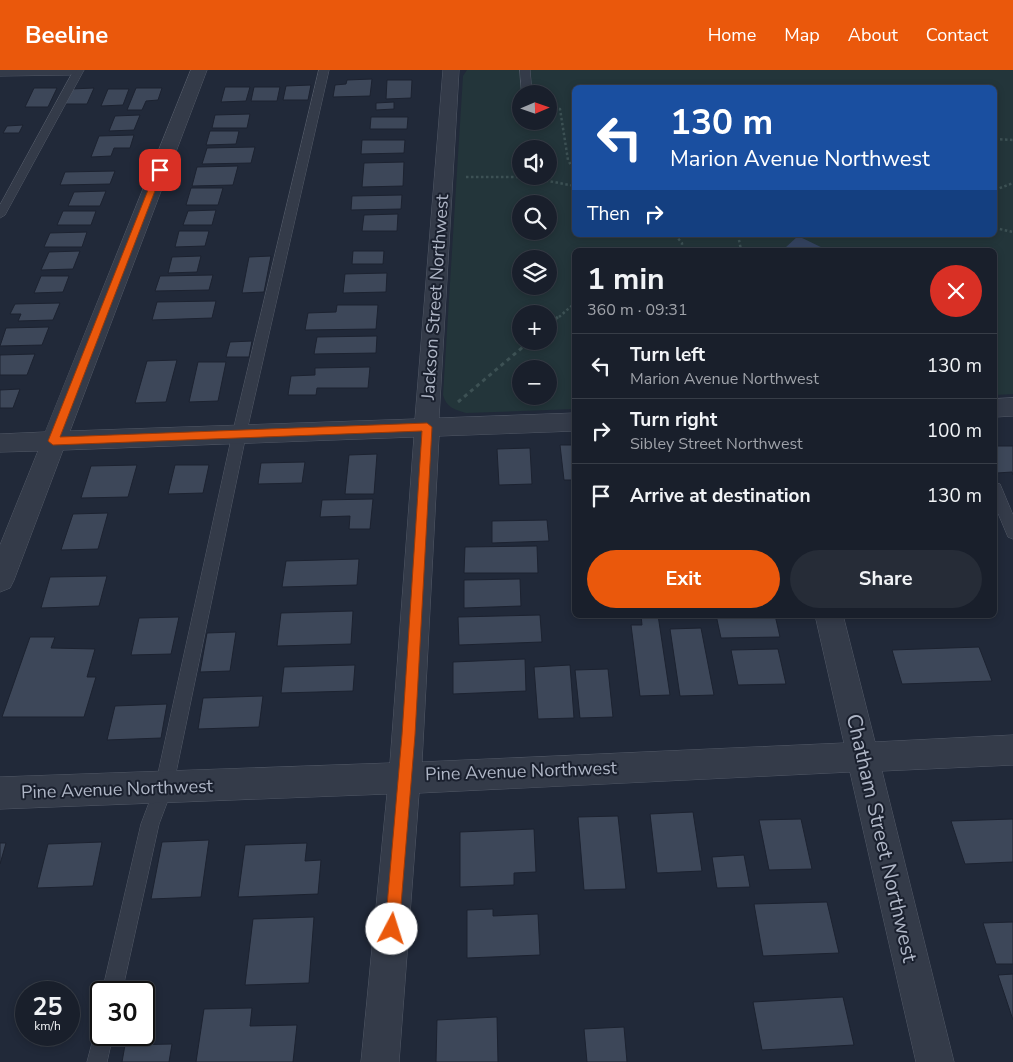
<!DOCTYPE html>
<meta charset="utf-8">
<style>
:root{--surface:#191f2b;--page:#262c37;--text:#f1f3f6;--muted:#9fa2a9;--line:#373d47;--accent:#ea580c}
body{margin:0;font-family:"Nunito Sans",sans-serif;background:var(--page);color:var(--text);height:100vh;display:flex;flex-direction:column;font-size:19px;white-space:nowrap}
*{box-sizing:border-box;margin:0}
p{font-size:16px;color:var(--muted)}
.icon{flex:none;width:28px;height:28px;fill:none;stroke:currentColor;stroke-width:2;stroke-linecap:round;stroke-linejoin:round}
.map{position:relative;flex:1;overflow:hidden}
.details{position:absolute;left:572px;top:178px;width:425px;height:370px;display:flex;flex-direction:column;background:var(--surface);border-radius:8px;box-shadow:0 2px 8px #0003,0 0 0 1px var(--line)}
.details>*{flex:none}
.banner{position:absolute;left:572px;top:15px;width:425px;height:152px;border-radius:8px;box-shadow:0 2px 8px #0003,0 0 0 1px var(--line);background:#1a4fa0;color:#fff;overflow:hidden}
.needle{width:32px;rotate:88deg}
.buttons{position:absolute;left:512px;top:15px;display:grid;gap:10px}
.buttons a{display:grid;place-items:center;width:45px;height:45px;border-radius:50%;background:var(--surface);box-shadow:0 2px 8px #0003,0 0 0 1px var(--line);font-size:25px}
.speed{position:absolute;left:15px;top:911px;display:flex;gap:10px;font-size:25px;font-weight:700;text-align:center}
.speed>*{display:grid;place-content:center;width:65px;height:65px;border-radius:50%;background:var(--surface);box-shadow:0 2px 8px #0003,0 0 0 1px var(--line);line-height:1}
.speed small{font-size:12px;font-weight:400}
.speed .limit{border:2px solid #111;border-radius:8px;background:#fff;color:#111}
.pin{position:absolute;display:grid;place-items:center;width:42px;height:42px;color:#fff;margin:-21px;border-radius:10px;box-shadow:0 2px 8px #0006}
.me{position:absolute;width:55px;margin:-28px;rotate:5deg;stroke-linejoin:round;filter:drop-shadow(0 0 4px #0008)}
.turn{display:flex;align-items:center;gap:18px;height:105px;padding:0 15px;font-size:22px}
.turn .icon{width:65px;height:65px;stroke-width:2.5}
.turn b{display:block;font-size:35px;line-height:42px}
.then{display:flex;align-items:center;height:48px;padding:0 15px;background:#0003;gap:10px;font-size:19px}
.round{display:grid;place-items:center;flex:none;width:52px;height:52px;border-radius:26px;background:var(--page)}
.headline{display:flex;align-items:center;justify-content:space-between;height:85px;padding:0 15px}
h1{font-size:30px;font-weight:700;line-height:38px}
.action{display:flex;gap:10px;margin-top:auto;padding:10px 15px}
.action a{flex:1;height:58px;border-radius:30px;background:var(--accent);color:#fff;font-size:20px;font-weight:700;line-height:58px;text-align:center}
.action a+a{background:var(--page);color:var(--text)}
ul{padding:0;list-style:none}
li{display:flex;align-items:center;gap:15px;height:65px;padding:0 15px;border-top:1px solid var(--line)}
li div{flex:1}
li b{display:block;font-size:19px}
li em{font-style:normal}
header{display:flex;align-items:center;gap:30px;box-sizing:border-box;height:70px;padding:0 25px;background:var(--accent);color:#fff}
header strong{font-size:24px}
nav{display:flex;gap:28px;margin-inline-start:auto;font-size:18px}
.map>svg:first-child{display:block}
</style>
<header>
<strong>Beeline</strong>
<nav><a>Home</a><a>Map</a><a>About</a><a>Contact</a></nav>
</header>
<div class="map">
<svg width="1013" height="992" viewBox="0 0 1013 992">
<rect width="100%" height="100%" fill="#212939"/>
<path fill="#23353a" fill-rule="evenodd" d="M 467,0 L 1013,0 L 1013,324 L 995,325 L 995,180 L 575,180 L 575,339 L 466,343 C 455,340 446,337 443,325 L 463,6 ZM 575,18 L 995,18 L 995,165 L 575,165 ZM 521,24 L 549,24 L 549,51 L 521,51 ZM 521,79 L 549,79 L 549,106 L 521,106 ZM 521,134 L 549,134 L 549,161 L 521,161 ZM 521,189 L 549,189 L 549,216 L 521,216 ZM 521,244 L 549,244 L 549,271 L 521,271 ZM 521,299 L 549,299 L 549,326 L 521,326 Z"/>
<path fill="#344360" d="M 798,166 L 827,180 L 789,180 L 785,178 Z"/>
<path fill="#3d4759" stroke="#1c2230" d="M 372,9 L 370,26 L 333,27 L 335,15 L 346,14 L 347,10 Z
M 387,10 L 412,10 L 411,28 L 386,29 Z
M 311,15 L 308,30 L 283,30 L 286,16 Z
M 225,17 L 250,17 L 246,31 L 221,32 Z
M 254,17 L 280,17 L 277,31 L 251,31 Z
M 34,18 L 57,18 L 48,37 L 25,37 Z
M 94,18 L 87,34 L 64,34 L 71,19 Z
M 136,18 L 162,18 L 158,30 L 146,31 L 142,40 L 127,40 Z
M 108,19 L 129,19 L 123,35 L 101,36 Z
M 394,32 L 394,39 L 376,40 L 376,33 Z
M 250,44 L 247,58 L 212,58 L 215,45 Z
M 140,45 L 134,60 L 109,61 L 115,46 Z
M 371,47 L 408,47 L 407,59 L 370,59 Z
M 23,55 L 19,63 L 3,63 L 7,56 Z
M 210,61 L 239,61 L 236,74 L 206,75 Z
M 134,65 L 130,78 L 114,78 L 111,86 L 91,87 L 99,66 Z
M 362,70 L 405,70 L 404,83 L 361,84 Z
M 255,77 L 251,93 L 202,94 L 207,78 Z
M 404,92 L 403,116 L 362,117 L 364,93 Z
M 238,96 L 233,115 L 192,116 L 197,97 Z
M 115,101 L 110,114 L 60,115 L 65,102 Z
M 191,118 L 223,118 L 218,135 L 186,135 Z
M 106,121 L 100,136 L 68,136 L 74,122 Z
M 402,125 L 401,139 L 351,140 L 352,126 Z
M 216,140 L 212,155 L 183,155 L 188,141 Z
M 63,141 L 96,141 L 91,155 L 57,155 Z
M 398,144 L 397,161 L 362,161 L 364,145 Z
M 179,161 L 209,161 L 205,176 L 175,177 Z
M 87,162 L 82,177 L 44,177 L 50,163 Z
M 80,181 L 73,199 L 41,200 L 49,182 Z
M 353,181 L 384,181 L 383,194 L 352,194 Z
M 201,186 L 197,202 L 168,203 L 172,187 Z
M 271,186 L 264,222 L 242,223 L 249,187 Z
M 387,203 L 386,222 L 343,223 L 345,204 Z
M 213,205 L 209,220 L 155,221 L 160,206 Z
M 41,206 L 69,206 L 63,222 L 34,223 Z
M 216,231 L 212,248 L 152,250 L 157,232 Z
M 60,233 L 53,250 L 18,251 L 21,244 L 10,244 L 15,234 Z
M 337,235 L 378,235 L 376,259 L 305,260 L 308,243 L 336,242 Z
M 49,257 L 42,275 L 0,276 L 6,258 Z
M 377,266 L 376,283 L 314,284 L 317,267 Z
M 252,271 L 249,287 L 226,287 L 230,272 Z
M 35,284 L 27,305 L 0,305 L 0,285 Z
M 177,290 L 166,332 L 135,333 L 147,291 Z
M 198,292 L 226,292 L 218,331 L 189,332 Z
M 370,297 L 368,318 L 317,318 L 316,325 L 288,325 L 291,306 L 315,305 L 315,298 Z
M 20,319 L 13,338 L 0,338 L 0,320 Z
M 560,375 L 575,375 L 575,410 L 564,410 Z
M 995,376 L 1013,376 L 1013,405 L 1012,402 L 997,403 L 995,398 Z
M 530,378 L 532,414 L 499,415 L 497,379 Z
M 377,384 L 374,424 L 345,424 L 349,385 Z
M 305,392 L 302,413 L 258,414 L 261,393 Z
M 137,395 L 128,427 L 81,428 L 91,396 Z
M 175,395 L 209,395 L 203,423 L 168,424 Z
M 373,429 L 370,459 L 349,459 L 350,446 L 320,447 L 322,430 Z
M 108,443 L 98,479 L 61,480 L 73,444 Z
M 547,450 L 549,471 L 492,473 L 492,451 Z
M 537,476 L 538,503 L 464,503 L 465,477 Z
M 359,489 L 357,515 L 282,517 L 286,491 Z
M 107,506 L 99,536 L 41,538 L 50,507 Z
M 520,509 L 521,536 L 464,538 L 464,510 Z
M 353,541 L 351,574 L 277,576 L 281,543 Z
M 540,545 L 542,572 L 459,575 L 458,547 Z
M 641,545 L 658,545 L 670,625 L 640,626 L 631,555 L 642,555 Z
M 716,545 L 775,545 L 780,567 L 721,568 Z
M 179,547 L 171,584 L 131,585 L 139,548 Z
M 701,558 L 714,625 L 680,626 L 670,559 Z
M 236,562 L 230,601 L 200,602 L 207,563 Z
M 30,567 L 55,567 L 51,578 L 95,579 L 87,607 L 96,607 L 84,647 L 2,647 Z
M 979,577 L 992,611 L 902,614 L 892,580 Z
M 778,579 L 786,614 L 738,615 L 731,580 Z
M 525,589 L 526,621 L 453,624 L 453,592 Z
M 355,595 L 353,621 L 281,623 L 284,597 Z
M 570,595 L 574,648 L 538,649 L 534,597 Z
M 608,599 L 613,647 L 580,648 L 575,600 Z
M 263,626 L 259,657 L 198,659 L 203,628 Z
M 167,634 L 161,668 L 107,670 L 115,636 Z
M 693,742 L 702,801 L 657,803 L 650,744 Z
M 618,746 L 626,819 L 584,820 L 578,747 Z
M 801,749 L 812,799 L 769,800 L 759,750 Z
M 1013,749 L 1013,792 L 965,794 L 951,751 Z
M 534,759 L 536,802 L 514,803 L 514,815 L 460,817 L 460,762 Z
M 209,770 L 201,827 L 151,829 L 162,772 Z
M 102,772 L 93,816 L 37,818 L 48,774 Z
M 0,773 L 6,773 L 0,794 Z
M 307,773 L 305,791 L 321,790 L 318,824 L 238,827 L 245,775 Z
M 744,785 L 750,817 L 717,818 L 712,787 Z
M 827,832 L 839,883 L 763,886 L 754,834 Z
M 493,839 L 493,846 L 538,844 L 540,885 L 467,888 L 467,840 Z
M 314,847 L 309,913 L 245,915 L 253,849 Z
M 1013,852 L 1013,894 L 996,894 L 983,853 Z
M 1013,904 L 1013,950 L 998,905 Z
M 843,927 L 854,975 L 762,980 L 753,932 Z
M 252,938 L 250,956 L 297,955 L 293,992 L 196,992 L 204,939 Z
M 497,947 L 498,992 L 436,992 L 437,950 Z
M 624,957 L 627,992 L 587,992 L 584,959 Z
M 172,974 L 169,992 L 122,992 L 125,975 Z"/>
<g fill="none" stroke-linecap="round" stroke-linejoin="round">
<g stroke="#525967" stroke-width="1">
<path id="lane" d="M 74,0 L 84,0 L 5,145 L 0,148 L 0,135 Z
M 319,0 L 329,0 L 246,365 L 173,717 L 159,754 L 122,922 L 102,922 L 141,754 L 155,717 L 232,365 Z
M 520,0 L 530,0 L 532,24 L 522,24 Z
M 995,413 L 1000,414 L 1013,445 L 1013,469 L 1008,467 L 995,436 Z
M 101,955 L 101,965 L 113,965 L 107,992 L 87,992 L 96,958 Z"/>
</g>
<g stroke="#525967" stroke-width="1">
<path id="street" d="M 0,0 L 77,0 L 75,4 L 69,5 L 0,6 Z
M 191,0 L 207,0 L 70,361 L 415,349 L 443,0 L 459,0 L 439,348 L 575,343 L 575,361 L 439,366 L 422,692 L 844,673 L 815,545 L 843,545 L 875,672 L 1013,665 L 1013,695 L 882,701 L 954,992 L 916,992 L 850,702 L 419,723 L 399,992 L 361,992 L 387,724 L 0,739 L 0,707 L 390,693 L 414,367 L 63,380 L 14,510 L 10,518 L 0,522 L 0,475 L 38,381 L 0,382 L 0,364 L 45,362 Z
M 1013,328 L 1013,346 L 995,347 L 995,329 Z"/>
</g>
<path stroke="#3d5154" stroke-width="2.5" stroke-dasharray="2.5 2.5" stroke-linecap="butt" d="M 549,39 L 560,39 L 568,90 L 575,102
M 995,69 L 1013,70
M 466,107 L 527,107 L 575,116
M 995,120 L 1013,113
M 995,158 L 1013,162
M 675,165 L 682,173 L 682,180
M 738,165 L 741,180
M 559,247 L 575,233"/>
<path stroke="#3d5154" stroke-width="3" stroke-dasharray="4 4" stroke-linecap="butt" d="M 549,255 L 560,245
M 458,332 L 530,271"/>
<use href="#lane" fill="#343b49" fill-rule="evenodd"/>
<use href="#street" fill="#343b49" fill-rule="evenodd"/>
</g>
<path fill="#ea580c" stroke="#983908" d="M 160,98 L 163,100 L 60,367 L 427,353 L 432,357 L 415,665 L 399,859 L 397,864 L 392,866 L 387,864 L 385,859 L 402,665 L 422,361 L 53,375 L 48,371 L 156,100 Z"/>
<g text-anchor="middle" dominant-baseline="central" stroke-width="4" stroke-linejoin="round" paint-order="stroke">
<g font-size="18" fill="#afb6c6" stroke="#1a202e">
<text transform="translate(435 227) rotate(-86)">Jackson Street Northwest</text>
<text transform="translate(521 701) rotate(-2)">Pine Avenue Northwest</text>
<text transform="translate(117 719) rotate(-2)">Pine Avenue Northwest</text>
</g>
<g font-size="21" fill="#afb6c6" stroke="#1a202e">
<text transform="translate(882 768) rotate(77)">Chatham Street Northwest</text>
</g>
</g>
</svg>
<div class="buttons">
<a><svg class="needle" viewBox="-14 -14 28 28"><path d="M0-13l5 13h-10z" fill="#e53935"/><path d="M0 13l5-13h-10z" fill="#9fa2a9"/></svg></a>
<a><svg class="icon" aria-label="sound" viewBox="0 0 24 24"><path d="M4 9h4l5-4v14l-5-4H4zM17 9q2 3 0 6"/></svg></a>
<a><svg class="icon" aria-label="search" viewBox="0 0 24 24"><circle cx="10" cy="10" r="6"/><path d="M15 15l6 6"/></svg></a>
<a><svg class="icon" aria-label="layers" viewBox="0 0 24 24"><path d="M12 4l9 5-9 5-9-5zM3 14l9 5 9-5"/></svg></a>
<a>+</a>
<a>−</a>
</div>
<div class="speed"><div>25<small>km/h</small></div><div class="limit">30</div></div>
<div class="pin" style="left:160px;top:100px;background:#d93025"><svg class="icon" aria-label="arrive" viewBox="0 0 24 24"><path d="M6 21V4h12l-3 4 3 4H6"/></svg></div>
<svg class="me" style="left:392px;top:859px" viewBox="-20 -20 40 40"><circle r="19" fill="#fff"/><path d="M0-13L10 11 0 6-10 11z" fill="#ea580c"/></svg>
<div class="banner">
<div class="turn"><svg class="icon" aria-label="left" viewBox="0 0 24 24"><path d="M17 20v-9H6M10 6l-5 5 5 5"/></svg><div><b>130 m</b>Marion Avenue Northwest</div></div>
<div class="then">Then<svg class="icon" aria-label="right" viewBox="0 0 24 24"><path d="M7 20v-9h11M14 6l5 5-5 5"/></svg></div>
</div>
<section class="details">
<div class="headline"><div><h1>1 min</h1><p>360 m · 09:31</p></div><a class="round" style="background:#d93025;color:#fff"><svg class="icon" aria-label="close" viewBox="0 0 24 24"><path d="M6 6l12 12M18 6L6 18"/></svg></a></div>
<ul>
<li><svg class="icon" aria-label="left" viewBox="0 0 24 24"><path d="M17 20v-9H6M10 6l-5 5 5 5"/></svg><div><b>Turn left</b><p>Marion Avenue Northwest</p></div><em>130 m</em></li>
<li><svg class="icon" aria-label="right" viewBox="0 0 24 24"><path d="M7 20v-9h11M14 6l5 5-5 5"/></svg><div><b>Turn right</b><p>Sibley Street Northwest</p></div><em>100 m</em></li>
<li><svg class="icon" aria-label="arrive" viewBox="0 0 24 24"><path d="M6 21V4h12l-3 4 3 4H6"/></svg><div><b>Arrive at destination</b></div><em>130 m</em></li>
</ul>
<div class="action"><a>Exit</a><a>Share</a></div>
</section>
</div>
